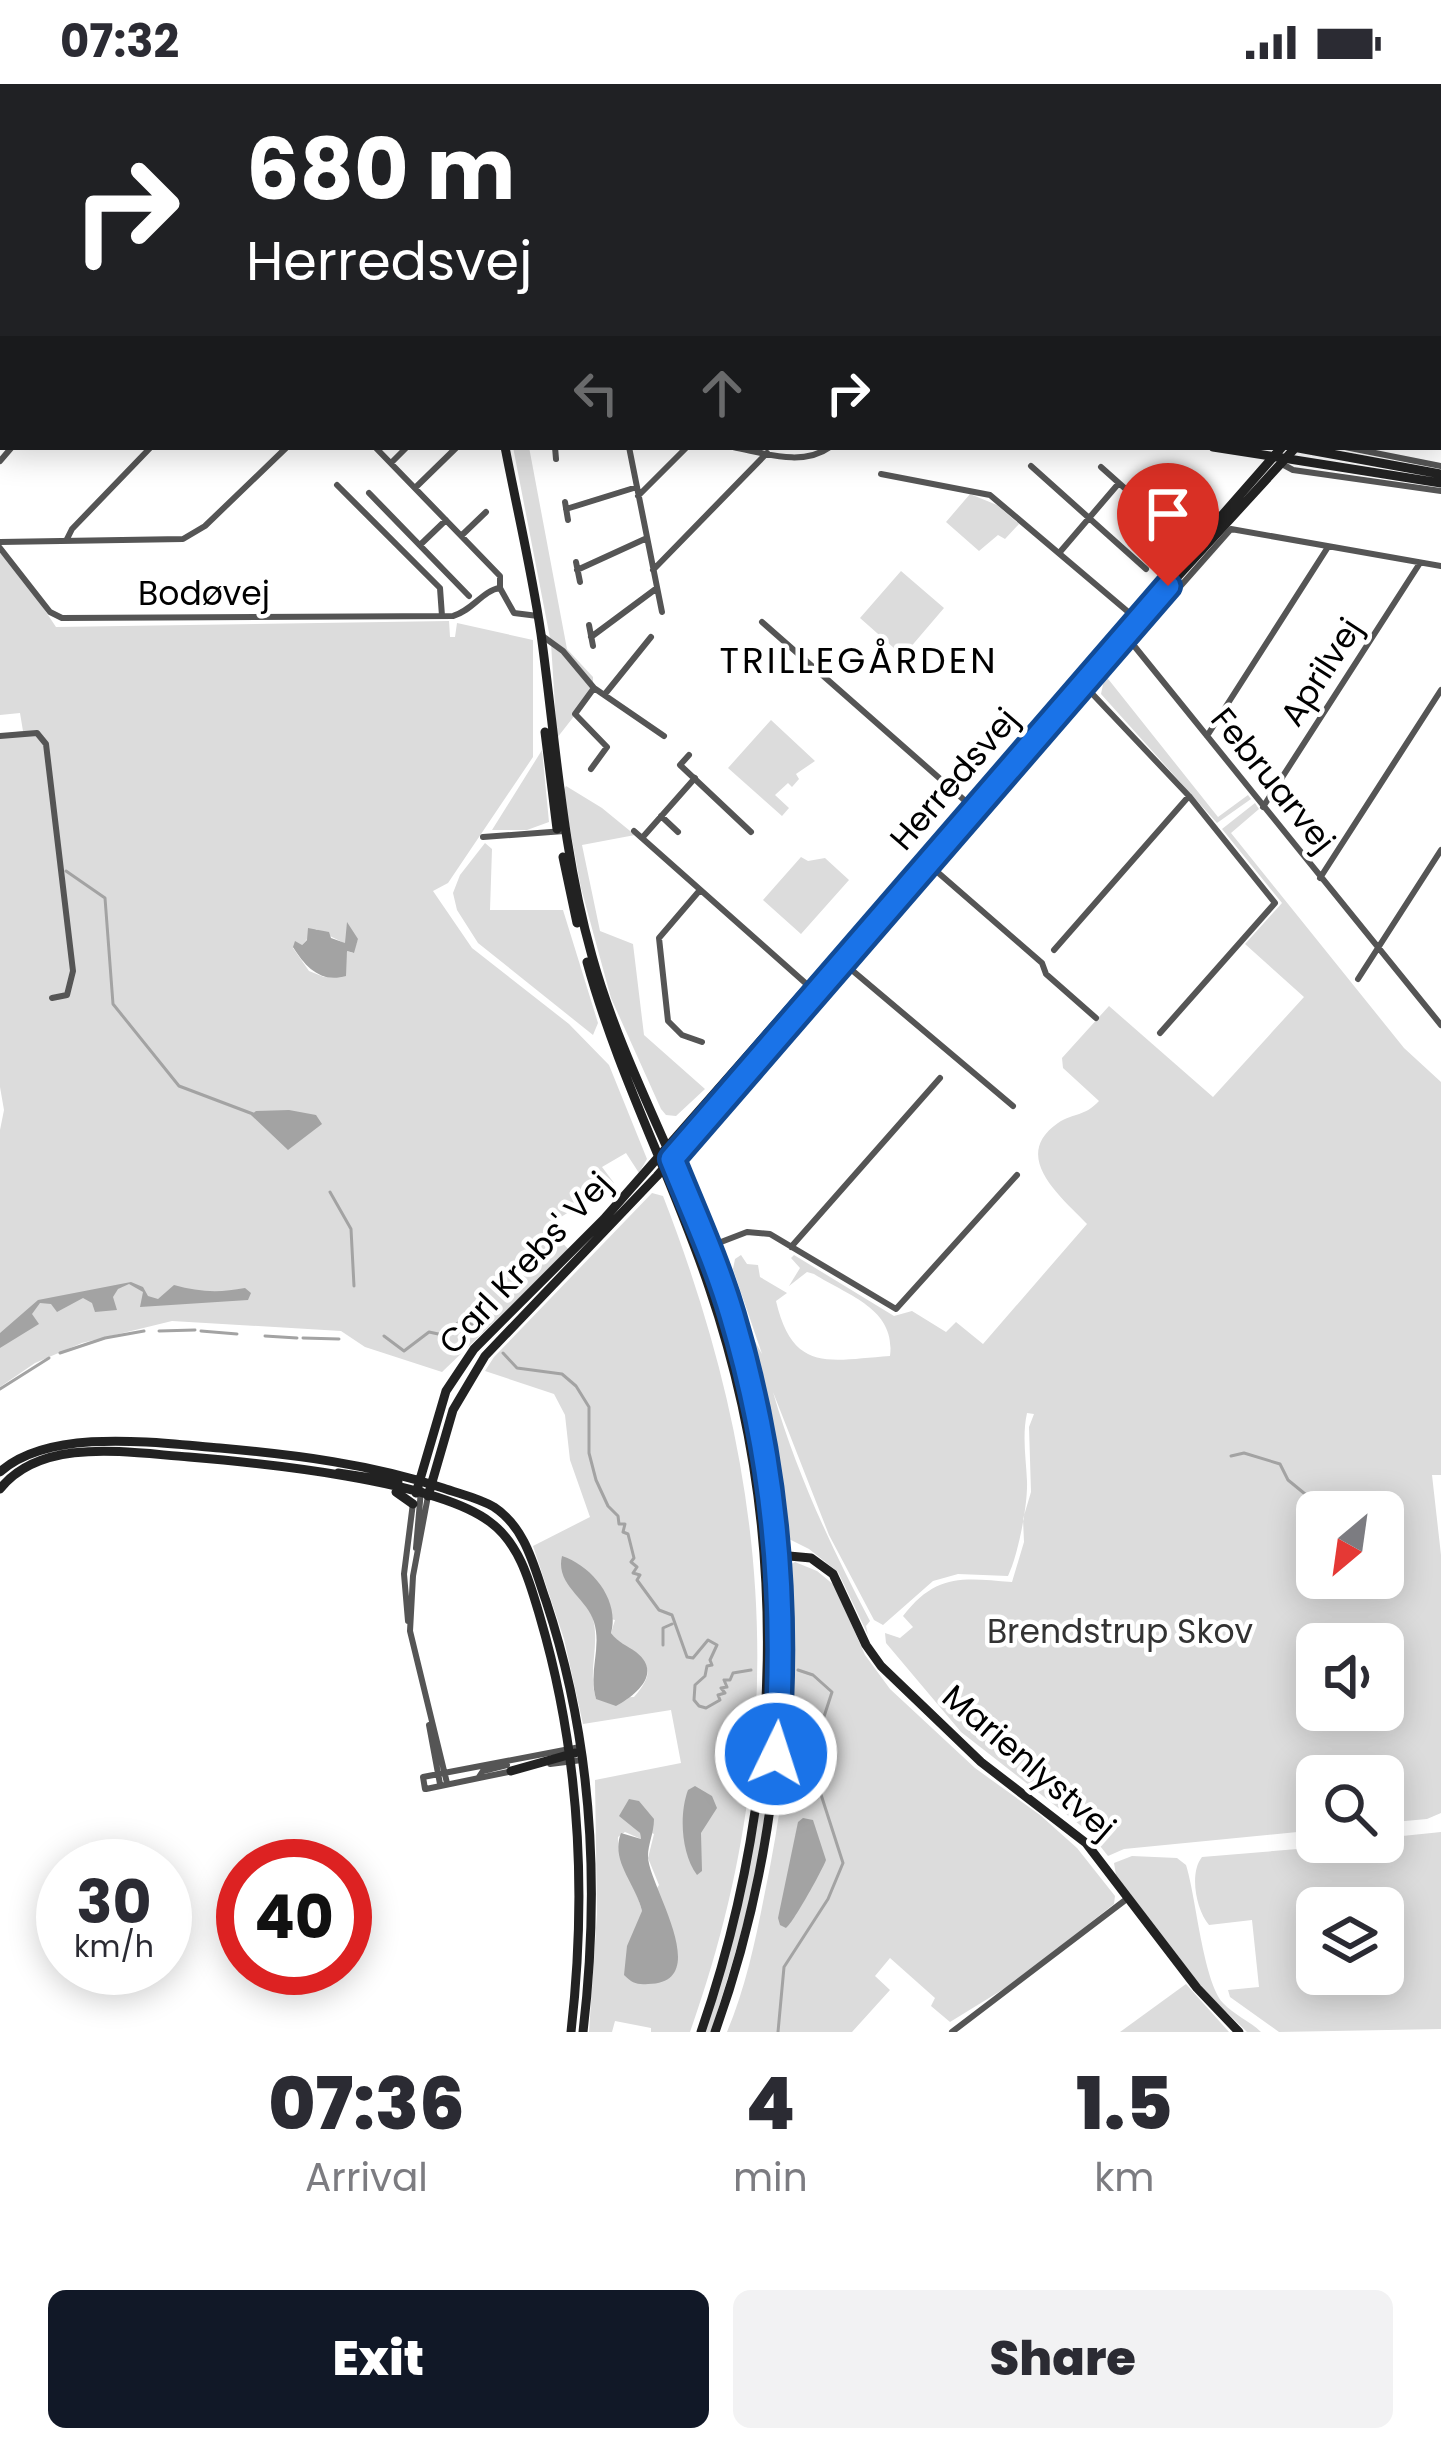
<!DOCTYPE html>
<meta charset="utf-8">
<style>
:root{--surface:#fff;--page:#f2f2f3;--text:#2b2b33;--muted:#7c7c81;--accent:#111827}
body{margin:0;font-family:Poppins,sans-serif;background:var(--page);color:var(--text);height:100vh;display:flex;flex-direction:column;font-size:45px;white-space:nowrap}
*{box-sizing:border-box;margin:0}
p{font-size:39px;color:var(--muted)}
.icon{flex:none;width:66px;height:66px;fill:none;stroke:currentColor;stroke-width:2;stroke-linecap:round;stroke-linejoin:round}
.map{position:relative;height:1948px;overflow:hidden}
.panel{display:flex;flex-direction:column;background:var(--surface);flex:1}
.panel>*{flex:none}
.banner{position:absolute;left:0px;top:0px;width:1443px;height:366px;box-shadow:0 6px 30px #0003;background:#202124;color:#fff;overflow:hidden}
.needle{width:78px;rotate:209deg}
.fabs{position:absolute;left:1296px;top:1407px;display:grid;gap:24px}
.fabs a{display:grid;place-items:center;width:108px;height:108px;border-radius:18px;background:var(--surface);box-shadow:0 6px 30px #0003;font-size:60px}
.speed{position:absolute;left:36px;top:1755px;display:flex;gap:24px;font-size:60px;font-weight:700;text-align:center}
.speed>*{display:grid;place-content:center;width:156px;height:156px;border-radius:50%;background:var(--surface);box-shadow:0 6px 30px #0003;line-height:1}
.speed small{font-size:30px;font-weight:400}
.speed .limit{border:18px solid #d22;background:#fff;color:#111}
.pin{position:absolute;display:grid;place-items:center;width:102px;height:102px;color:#fff;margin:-123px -51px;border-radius:50% 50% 50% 0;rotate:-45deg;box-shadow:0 0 12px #0007}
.pin .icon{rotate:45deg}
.me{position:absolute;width:132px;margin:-66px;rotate:4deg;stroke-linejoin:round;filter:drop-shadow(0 0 9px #0008)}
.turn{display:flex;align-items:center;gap:42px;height:252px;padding:0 48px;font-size:54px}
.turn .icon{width:156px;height:156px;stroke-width:2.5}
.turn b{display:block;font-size:84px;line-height:102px}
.lanes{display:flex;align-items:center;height:114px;padding:0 48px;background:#0003;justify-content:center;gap:60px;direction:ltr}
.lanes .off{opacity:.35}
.eta{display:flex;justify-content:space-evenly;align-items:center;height:204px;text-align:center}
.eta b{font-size:72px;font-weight:800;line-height:84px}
.primary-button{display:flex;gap:24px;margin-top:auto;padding:24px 48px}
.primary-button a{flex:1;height:138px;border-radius:18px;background:var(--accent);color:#fff;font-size:48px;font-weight:800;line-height:138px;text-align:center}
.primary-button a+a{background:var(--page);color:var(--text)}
.status{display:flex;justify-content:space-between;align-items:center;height:84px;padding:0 60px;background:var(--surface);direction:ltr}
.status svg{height:33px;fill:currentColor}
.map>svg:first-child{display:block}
</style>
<div class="status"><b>07:32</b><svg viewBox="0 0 49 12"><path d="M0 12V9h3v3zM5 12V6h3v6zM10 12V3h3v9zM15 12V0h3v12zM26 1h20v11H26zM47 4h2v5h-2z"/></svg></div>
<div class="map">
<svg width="1441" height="1948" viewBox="0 0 1441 1948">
<rect width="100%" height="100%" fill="#fff"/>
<path fill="#dcdcdc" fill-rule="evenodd" d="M 513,363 L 529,363 L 567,565 L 593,593 L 593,608 L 557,654 L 551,559 Z
M 970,410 L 997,421 L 1019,440 L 1005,455 L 998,451 L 979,467 L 946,438 Z
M 0,469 L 20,489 L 56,543 L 449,537 L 450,553 L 455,553 L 457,539 L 533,556 L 533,673 L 448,799 L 433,807 L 472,864 L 569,940 L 609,981 L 647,1075 L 639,1089 L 626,1069 L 602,1083 L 614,1099 L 547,1142 L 569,1166 L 442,1288 L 365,1263 L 341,1247 L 172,1237 L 82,1259 L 35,1279 L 0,1303 L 0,1046 L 4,1026 L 0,1003 L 0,650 L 23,647 L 20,629 L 0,631 ZM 316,845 L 346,860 L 348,855 L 358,855 L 353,869 L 347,867 L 344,883 L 324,893 L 309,887 L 293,864 L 302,861 Z
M 901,487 L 944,524 L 903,572 L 860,534 Z
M 1105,591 L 1218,733 L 1248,711 L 1251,715 L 1217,739 L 1101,610 Z
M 771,636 L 815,677 L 796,690 L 799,695 L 792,703 L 788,699 L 775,711 L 789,724 L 782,732 L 728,684 Z
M 542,666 L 549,738 L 527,746 L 492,746 Z
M 566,702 L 602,724 L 635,751 L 582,761 L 600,847 L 633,860 L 644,951 L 705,1005 L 676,1032 L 666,1031 L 661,1025 L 611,914 L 581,804 L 563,707 Z
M 1255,719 L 1259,725 L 1231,749 L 1404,964 L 1441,998 L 1441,1391 L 1432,1391 L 1441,1471 L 1441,1729 L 1427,1735 L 1383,1739 L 1383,1692 L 1317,1692 L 1317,1746 L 1124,1765 L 1108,1772 L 1089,1748 L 961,1648 L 886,1559 L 885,1549 L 900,1554 L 913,1543 L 903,1532 C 936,1489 963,1494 1012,1498 L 1024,1458 L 1023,1435 L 1031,1408 L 1029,1343 L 1034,1330 L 1027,1329 C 1022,1352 1026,1374 1027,1397 C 1028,1421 1018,1471 1008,1492 L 958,1490 L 933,1497 L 883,1541 L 874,1536 L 829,1451 L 773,1308 C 796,1388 831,1463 870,1537 L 866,1542 L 868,1551 L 838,1488 L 809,1465 L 787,1454 L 745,1240 L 762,1270 L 733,1185 L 735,1175 L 741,1171 L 747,1180 L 758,1181 L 760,1193 L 787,1209 L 776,1217 C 793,1290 830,1276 890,1272 C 896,1225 849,1212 814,1190 L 807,1188 L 789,1202 L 800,1184 L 791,1174 L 794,1171 L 894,1232 L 912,1227 L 946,1248 L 956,1238 L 983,1260 L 1087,1140 C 1063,1114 1009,1073 1058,1039 C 1075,1028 1084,1033 1099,1017 L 1063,984 L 1062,974 L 1109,922 L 1213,1013 L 1304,913 L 1245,860 L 1282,819 L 1222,745 ZM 1317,1428 L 1383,1428 L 1383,1494 L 1317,1494 ZM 1317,1560 L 1383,1560 L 1383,1626 L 1317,1626 Z
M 485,759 L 492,765 L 490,826 L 563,826 L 598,939 L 593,951 L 478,859 L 457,826 L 453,809 L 460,791 Z
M 801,773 L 808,777 L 825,774 L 849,796 L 801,850 L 763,816 Z
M 652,1109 L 663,1112 C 773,1395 793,1658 690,1948 L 651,1948 L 651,1944 L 615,1937 L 612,1948 L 589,1948 L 597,1830 L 595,1696 L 681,1679 L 671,1626 L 583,1640 L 564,1555 L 533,1462 L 590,1433 L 570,1376 L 565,1331 L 554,1310 L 485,1287 L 494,1273 ZM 592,1531 L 615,1536 L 611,1549 C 630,1574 668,1575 634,1613 L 596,1615 C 587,1586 601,1560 592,1531 ZM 630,1739 L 654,1750 L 648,1774 L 659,1801 L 642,1827 C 636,1800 617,1782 618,1753 L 625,1748 L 641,1755 L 640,1749 Z
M 710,1177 C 773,1372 794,1560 760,1763 C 750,1826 730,1887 711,1948 L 705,1948 C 794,1682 791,1445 705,1180 Z
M 795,1478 L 817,1487 L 834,1501 L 865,1571 L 890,1605 L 975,1684 L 1040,1731 L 1077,1764 L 1115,1812 L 1114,1820 L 1015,1898 L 950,1938 L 931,1922 L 935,1914 L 890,1874 L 875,1892 L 890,1906 L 852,1948 L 727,1948 C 745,1905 755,1859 764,1813 C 787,1703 799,1594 789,1481 Z
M 1441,1748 L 1441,1945 L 1279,1948 L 1230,1913 L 1228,1906 L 1259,1903 L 1252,1836 L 1209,1841 C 1196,1826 1189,1789 1202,1773 L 1383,1758 L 1383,1754 ZM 1317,1824 L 1383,1824 L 1383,1890 L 1317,1890 Z
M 1132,1772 L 1177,1774 L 1186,1781 C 1196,1812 1203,1897 1223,1919 C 1234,1931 1250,1937 1261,1948 L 1247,1948 L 1203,1905 L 1116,1791 L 1114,1779 Z
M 1186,1900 L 1229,1948 L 1120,1948 Z"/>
<path fill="#a3a3a3" d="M 347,838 L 358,855 L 354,869 L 347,867 L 346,892 C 321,899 306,884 293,863 L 295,857 L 302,861 L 307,856 L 308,844 L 329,848 L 331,854 L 345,859 Z
M 289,1026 L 316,1031 L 322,1040 L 288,1066 L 251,1031 L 256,1027 Z
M 131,1198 L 143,1203 L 148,1212 L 158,1215 L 174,1201 C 199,1208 219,1209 245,1204 L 251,1209 L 248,1216 L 140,1223 L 143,1208 L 129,1200 L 118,1205 L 113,1213 L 117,1226 L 95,1228 L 92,1219 L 83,1214 L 57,1228 L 51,1220 L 40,1219 L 32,1230 L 39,1240 L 0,1264 L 0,1249 L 38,1216 Z
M 562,1472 C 592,1482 620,1516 611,1549 C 619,1559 626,1561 636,1568 C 663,1589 636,1611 616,1622 L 596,1615 C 588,1588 602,1564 594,1538 C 587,1514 555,1501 562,1472 Z
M 695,1702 L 712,1712 L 717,1724 L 701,1749 L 702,1787 L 697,1791 C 681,1769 679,1730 688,1706 Z
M 629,1715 L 639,1717 L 654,1735 C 654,1749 648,1760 648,1772 C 647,1799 716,1899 648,1900 C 637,1901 632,1899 624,1891 L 627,1862 L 642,1827 C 636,1800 610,1777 621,1749 L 641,1755 L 640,1749 L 619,1732 Z
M 803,1734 L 813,1736 L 826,1776 C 823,1785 792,1841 786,1844 L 780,1841 L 778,1834 L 798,1738 Z"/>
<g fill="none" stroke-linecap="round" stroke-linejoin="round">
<path stroke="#a3a3a3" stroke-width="3" d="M 66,787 L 105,814 L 113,920 L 179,1002 L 253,1030
M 330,1108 L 351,1145 L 354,1202
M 159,1247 L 195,1246
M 201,1247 L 237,1250
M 265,1252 L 297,1254
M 384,1252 L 404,1267 L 429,1248 L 443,1251 L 462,1236 L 479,1244
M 303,1254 L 339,1255
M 60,1269 L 105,1254 L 144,1247
M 503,1269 L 517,1284 L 562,1290 L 576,1302 L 589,1323 L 589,1369 L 596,1396 L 608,1422 L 618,1432 L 619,1440 L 625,1440 L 623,1448 L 628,1450 L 634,1474 L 631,1478 L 637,1483 L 633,1489 L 640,1491 L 637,1496 L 659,1526 L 672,1531 L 687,1573 L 693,1574 L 708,1556 L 717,1561 L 710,1576 L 712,1581 L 707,1582 L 705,1592 L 695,1601 L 694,1616 L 699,1622 L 706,1624 L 720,1616 L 718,1611 L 725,1609 L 721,1604 L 727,1603 L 724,1596 L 730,1596 L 733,1589 L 751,1586
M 0,1305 L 49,1274
M 1231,1372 L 1244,1369 L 1280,1380 L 1288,1396 L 1327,1428
M 1311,1493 L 1308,1487 L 1317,1456
M 663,1561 L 663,1544 L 672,1540
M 778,1948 L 784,1883 L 828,1815 L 843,1779 L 816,1695 L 819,1648 L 832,1608 L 813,1591 L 798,1586"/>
<path stroke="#555" stroke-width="6" d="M 24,0 L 27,3
M 123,0 L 126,3
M 230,0 L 233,3
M 564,0 L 564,3
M 611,0 L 611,3
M 704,0 L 707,3
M 985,0 L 988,3
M 1277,0 L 1317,3
M 164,3 L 166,0
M 268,3 L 271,0
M 379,3 L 381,0
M 678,3 L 680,0
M 828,3 L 830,0
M 1069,3 L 1071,0
M 1145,3 L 1146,0
M 1265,3 L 1267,0
M 1398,3 L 1399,0
M 1440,15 L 1441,15
M 1440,82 L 1441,81
M 0,153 L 3,156
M 0,169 L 3,166
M 0,274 L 3,274
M 1440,310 L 1441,310
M 375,363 L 500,492 L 500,504 L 514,529 L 538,532
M 555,363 L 556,375
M 629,363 L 662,528
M 733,363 C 765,369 802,383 830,363
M 1345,363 L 1441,382
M 0,377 L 12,363
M 391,379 L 407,363
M 1280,379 L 1293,386 L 1441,407
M 1031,382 L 1146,485
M 1101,383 L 1176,450
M 881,390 L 990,411 L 1133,532
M 337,401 L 440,504 L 442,532
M 415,404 L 457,363
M 369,409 L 469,512
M 638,412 L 687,363
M 565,418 L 568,436
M 566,425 L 637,403
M 461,452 L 486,428
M 67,455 L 72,445 L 151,363
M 0,458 L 183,455 L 205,442 L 287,363
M 420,461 L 446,436
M 0,464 L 50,528 L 62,534 L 453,532 C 472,527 483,506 500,504
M 1060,468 L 1119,399
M 576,478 L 580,498
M 1441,482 L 1231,445 L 1131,558 L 1441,941
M 577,486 L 647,454
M 653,486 L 767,369
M 762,538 L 971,722
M 589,541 L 593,562
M 541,551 L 563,567 L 594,604 L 664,652
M 591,553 L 657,504
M 1083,600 L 1189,712 L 1275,819 L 1160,949
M 605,610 L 651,553
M 0,652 L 37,649 L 46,660 L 73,887 L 67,911 L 52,914
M 1207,652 L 1328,463
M 689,671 L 680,681 L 751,748
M 591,685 L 607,663 L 575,630 L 594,604
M 1263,723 L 1420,479
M 661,732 L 678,748
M 634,747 L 811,904
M 483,753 L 564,747
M 642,754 L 695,694
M 927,779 L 1042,879 L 1046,890 L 1096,934
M 1320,794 L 1441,606
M 700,806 L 659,854 L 668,937 L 682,951 L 702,958
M 1054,866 L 1189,712
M 834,871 L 1013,1022
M 1358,895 L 1441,766
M 708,1163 L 747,1148 L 770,1150 L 896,1225 L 1017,1091
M 791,1163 L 940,994
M 428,1412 L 413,1492 L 410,1547 L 447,1699
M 416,1464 L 421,1406
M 408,1537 L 404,1490 L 413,1419
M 429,1641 L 440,1700
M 550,1680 L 582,1676
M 479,1693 L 483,1687 L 507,1681
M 425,1705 L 423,1693 L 580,1663
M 426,1705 L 513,1687
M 952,1948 L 1128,1814"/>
<path stroke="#222" stroke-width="9" d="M 428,0 L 431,3
M 482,0 L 482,3
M 1440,204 L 1441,203
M 0,282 L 3,282
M 0,295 L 3,295
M 505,363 C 517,425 532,488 541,550 C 556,659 562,766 592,872 C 622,980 679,1078 716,1183 C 803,1430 803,1702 715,1948
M 1213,363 L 1441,399
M 1293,363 L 1441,390
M 545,648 L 557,745
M 563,773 L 577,839
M 587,878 C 618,991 672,1093 709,1203 C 792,1446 784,1707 701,1948
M 0,1388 C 50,1343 157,1359 220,1364 C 296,1371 371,1380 443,1404 C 460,1410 479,1414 494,1423 C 526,1444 534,1483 546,1517 C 592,1655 600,1804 583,1948
M 338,1389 L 398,1398
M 0,1405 C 42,1352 130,1369 189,1373 C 261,1379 435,1396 490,1438 C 520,1460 530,1499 540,1533 C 580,1669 587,1808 571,1948
M 396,1408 L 413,1420
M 416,1409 L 446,1307 L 474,1265 L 604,1135 L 1282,363
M 428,1412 L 453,1326 L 485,1272 L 657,1092 L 1071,619 L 1168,503 L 1296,363
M 778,1471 L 811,1474 L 833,1490 L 866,1561 L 881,1582 L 981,1678 L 1086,1759 L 1197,1904 L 1239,1948
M 511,1687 L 575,1669"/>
</g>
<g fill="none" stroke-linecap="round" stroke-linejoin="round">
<g stroke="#114b97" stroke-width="30">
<path id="route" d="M 776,1670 C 788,1521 775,1374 732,1231 C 716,1177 693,1127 672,1075 L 1168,502"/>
</g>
<use href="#route" stroke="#1a73e8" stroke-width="21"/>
</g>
<g text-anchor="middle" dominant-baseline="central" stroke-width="9" stroke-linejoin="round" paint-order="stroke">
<g font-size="33" fill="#000" stroke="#fff">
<text x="204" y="509">Bodøvej</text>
<text transform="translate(1321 588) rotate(-57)">Aprilvej</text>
<text transform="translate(954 695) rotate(-49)">Herredsvej</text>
<text transform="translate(1273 696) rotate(51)">Februarvej</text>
<text transform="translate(525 1179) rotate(-47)">Carl Krebs' Vej</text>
<text transform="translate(1029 1678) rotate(41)">Marienlystvej</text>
</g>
<g font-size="33" fill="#333" stroke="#fff">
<text x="1120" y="1547">Brendstrup Skov</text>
</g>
<g font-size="36" letter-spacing="3" fill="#000" stroke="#fff">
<text x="859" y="576">TRILLEGÅRDEN</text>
</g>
</g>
</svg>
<div class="fabs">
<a><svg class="needle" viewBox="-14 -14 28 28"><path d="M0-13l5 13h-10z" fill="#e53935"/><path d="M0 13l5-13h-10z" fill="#7c7c81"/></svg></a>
<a><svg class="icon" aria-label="sound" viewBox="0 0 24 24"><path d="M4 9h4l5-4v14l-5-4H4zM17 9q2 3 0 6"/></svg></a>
<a><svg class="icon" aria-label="search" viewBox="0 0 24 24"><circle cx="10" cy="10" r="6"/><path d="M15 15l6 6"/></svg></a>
<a><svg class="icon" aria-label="layers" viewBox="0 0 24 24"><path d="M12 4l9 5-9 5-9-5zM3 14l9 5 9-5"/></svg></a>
</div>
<div class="speed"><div>30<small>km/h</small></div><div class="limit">40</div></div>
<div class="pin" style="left:1168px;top:502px;background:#d93025"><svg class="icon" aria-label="arrive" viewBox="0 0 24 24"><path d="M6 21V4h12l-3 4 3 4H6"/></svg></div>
<svg class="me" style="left:776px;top:1670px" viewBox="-20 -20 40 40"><circle r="17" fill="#1a73e8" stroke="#fff" stroke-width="3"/><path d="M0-11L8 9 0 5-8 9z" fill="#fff"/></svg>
<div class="banner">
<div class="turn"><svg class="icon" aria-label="right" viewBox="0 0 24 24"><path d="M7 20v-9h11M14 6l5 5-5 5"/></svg><div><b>680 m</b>Herredsvej</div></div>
<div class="lanes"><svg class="icon off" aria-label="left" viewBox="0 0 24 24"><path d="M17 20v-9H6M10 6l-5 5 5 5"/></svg><svg class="icon off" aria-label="ahead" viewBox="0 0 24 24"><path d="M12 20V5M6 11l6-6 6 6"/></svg><svg class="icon" aria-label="right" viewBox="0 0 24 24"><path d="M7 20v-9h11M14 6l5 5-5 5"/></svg></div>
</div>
</div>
<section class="panel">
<div class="eta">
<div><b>07:36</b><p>Arrival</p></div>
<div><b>4</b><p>min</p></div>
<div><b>1.5</b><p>km</p></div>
</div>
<div class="primary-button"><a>Exit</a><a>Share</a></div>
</section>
